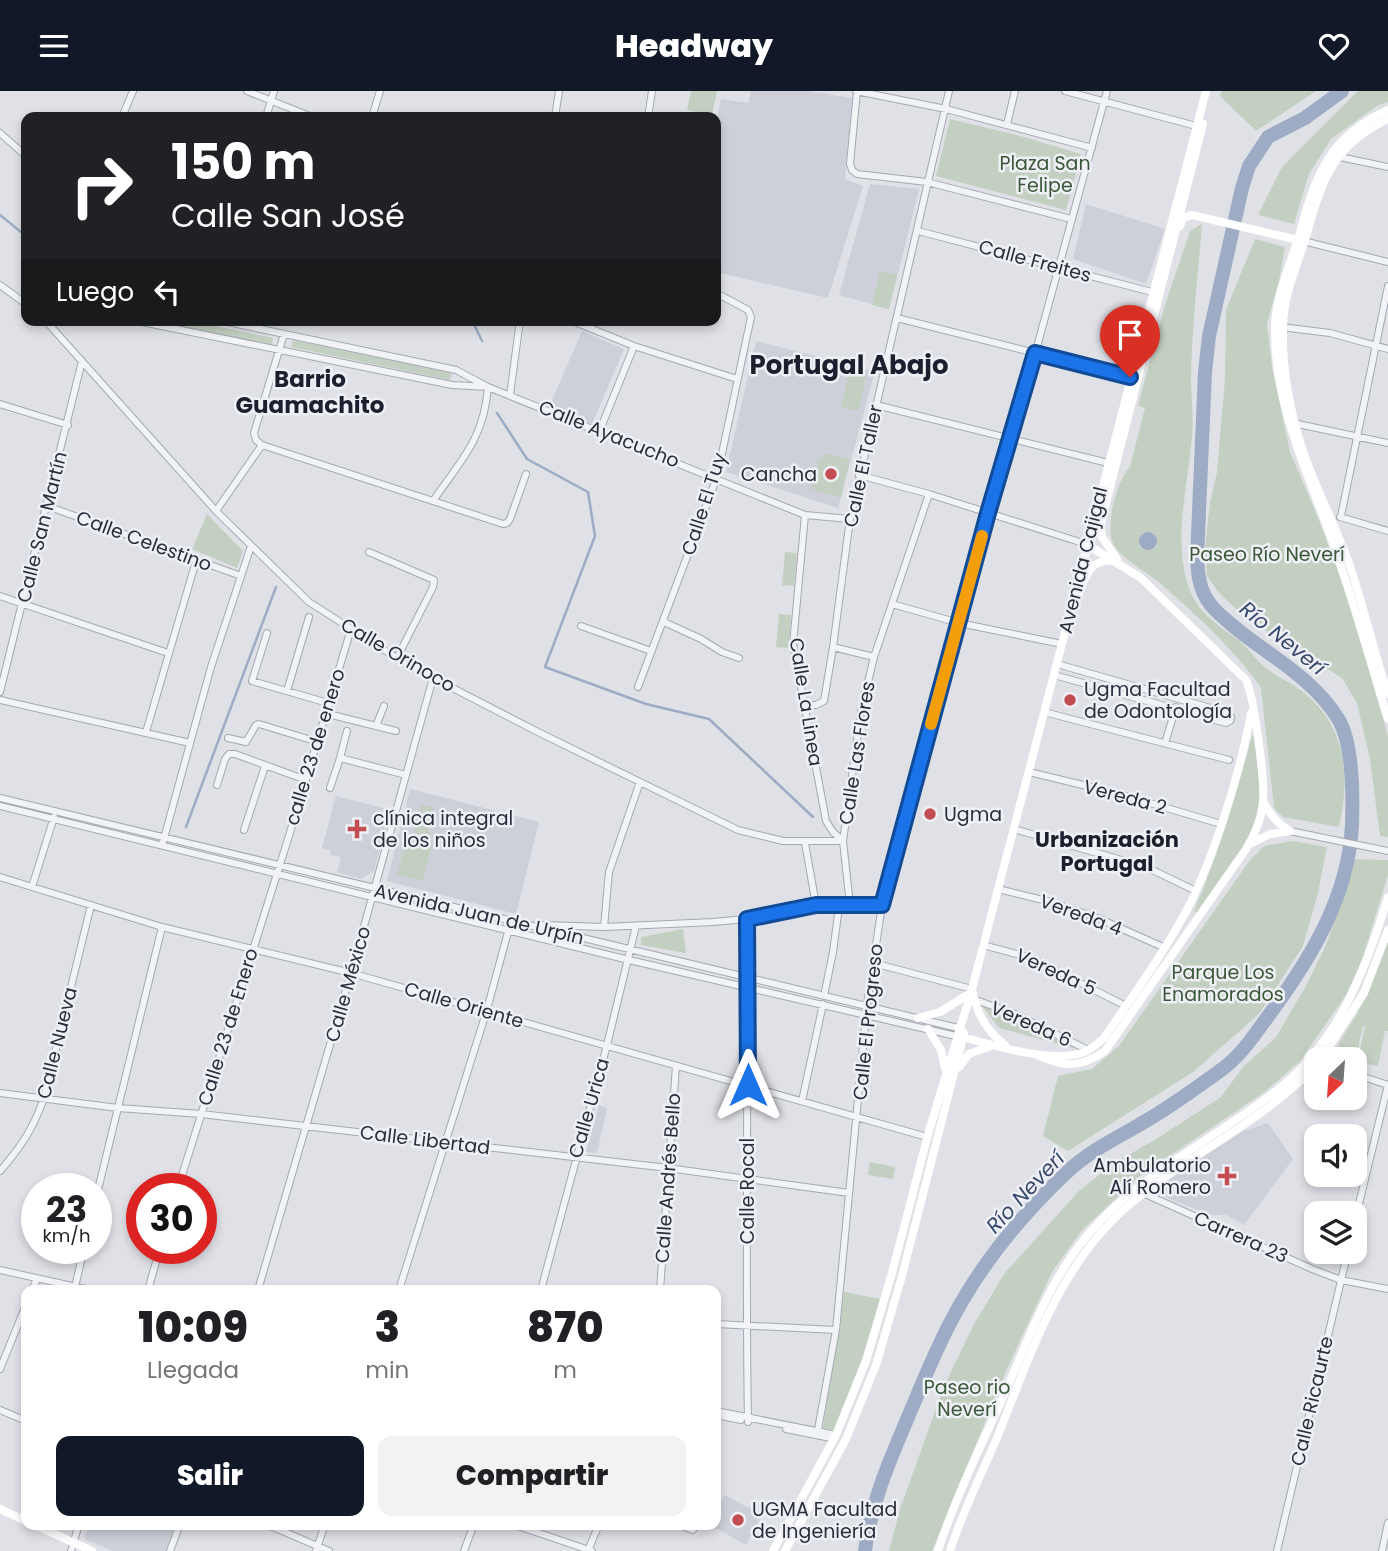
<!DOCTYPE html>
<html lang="es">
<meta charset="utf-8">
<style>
:root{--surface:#fff;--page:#f2f2f2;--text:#202124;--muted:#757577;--accent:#111827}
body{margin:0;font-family:Poppins,sans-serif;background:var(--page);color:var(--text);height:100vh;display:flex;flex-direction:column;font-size:26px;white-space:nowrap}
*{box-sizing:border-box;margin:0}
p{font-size:23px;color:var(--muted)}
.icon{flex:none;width:38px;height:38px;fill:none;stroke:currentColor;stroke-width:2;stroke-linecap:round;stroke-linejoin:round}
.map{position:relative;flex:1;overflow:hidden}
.sheet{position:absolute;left:21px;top:1194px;width:700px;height:245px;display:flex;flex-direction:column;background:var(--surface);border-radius:14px;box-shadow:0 4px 10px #0003}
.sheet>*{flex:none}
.banner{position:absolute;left:21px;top:21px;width:700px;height:214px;border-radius:14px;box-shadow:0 4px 10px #0003;background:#202124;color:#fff;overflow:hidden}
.needle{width:46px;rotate:205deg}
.controls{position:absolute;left:1304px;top:956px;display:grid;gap:14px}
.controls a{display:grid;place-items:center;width:63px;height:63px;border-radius:14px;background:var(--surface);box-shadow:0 4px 10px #0003;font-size:35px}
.speed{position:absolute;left:21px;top:1082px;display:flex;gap:14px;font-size:35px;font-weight:700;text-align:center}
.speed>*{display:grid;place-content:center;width:91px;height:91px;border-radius:50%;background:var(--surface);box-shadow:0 4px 10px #0003;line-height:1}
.speed small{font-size:18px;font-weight:400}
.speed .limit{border:10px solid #d22;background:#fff;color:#111}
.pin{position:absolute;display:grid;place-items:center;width:60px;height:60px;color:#fff;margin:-72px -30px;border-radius:50% 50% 50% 0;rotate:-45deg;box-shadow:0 0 7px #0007}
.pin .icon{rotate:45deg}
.me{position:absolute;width:77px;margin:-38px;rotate:0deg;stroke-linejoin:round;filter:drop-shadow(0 0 5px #0008)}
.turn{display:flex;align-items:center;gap:24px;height:147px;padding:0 35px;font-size:32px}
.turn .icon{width:91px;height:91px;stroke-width:2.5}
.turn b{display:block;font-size:49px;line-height:60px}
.then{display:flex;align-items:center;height:66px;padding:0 35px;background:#0003;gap:14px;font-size:26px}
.eta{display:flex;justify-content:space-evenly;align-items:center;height:119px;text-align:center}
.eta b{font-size:42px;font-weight:800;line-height:49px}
.primary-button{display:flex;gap:14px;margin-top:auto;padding:14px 35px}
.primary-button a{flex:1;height:80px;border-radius:14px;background:var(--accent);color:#fff;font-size:28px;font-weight:800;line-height:80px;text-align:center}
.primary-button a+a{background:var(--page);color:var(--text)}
header{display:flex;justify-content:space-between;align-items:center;height:91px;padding:0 35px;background:var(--accent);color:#fff;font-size:32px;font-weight:800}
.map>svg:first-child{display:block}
</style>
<header><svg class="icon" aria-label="menu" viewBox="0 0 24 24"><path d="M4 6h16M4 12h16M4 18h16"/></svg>Headway<svg class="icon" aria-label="heart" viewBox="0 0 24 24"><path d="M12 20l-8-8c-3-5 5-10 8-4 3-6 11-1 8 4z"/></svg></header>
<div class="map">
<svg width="1388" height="1460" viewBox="0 0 1388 1460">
<rect width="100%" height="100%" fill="#dfe1e7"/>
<path fill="#cdd0d9" d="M 751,0 L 809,0 L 852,7 L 845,88 L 863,95 L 828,207 L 716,181 L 716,33 L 721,8 L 748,12 Z
M 870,93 L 919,98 L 889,218 L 839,204 Z
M 1086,113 L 1165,138 L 1146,193 L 1073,168 Z
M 582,240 L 624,258 L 592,333 L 549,316 Z
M 756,250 L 875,280 L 838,417 L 726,381 Z
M 410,698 L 539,731 L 516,823 L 387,790 Z
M 336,705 L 391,719 L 374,780 L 361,788 L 337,781 L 341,766 L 330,764 L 331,759 L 322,757 Z
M 599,1014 L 607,1017 L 597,1062 L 586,1061 Z
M 1268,1032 L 1293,1068 L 1244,1134 L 1226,1124 L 1210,1124 L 1160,1104 L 1159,1094 L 1243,1040 Z
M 725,1404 L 762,1424 L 746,1454 L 709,1433 L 716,1433 L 716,1421 Z
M 89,1433 L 175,1433 L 166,1460 L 113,1460 L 84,1448 Z"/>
<path fill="#c3d0c1" d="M 691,0 L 717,0 L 712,24 L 687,19 Z
M 1222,0 L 1316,0 L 1256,40 L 1220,5 Z
M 1358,0 L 1388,0 L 1388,11 L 1377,15 L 1331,48 L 1309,83 L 1294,133 L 1258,124 L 1282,76 Z
M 950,28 L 1017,44 L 1081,63 L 1066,119 L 936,85 Z
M 1202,133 C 1198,185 1192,236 1191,288 C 1191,307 1194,327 1192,346 C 1188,396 1173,445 1188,494 C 1195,519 1217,534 1237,548 C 1248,557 1256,569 1267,578 C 1277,586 1289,590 1299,598 C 1346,632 1351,683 1339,736 L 1283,726 L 1274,717 L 1261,597 C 1239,563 1192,520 1161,493 C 1147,481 1126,471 1115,456 C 1103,440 1117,388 1130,376 L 1145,317 L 1138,315 L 1164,217 L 1190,140 Z
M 1255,148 L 1285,156 L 1279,190 L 1267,233 L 1272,276 L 1290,361 L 1319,429 L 1350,513 L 1388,645 L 1388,746 L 1380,745 L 1370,668 L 1357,612 L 1342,587 L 1246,527 L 1219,502 L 1207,485 L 1205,456 L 1210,412 L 1217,381 L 1225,288 L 1226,219 Z
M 880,180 L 897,184 L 889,218 L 872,214 Z
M 148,229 L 186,229 L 273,247 L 272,255 Z
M 293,249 L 452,282 L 450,289 L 291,256 Z
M 849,281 L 866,286 L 858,320 L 841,316 Z
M 824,362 L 850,369 L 841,406 L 811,398 L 819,367 L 822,368 Z
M 207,423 L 243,460 L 237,477 L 192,458 Z
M 785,461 L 797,462 L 794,495 L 782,494 Z
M 779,523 L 791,524 L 789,557 L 776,556 Z
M 1253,642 C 1256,664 1261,691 1259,713 C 1255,750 1218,791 1197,822 L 1194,820 C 1219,762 1236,703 1253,642 Z
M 421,714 L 434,717 L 428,740 L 430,741 L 428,751 L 432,753 L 422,790 L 397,784 L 407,746 L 415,748 L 416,745 L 413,745 Z
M 1292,750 L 1327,756 L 1318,802 L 1303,855 L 1259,923 L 1193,981 L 1068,1060 L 1043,1045 L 1058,985 L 1092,978 L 1119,955 L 1250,769 L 1264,755 Z
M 1348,768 L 1388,769 L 1388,784 L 1362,869 L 1346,904 L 1300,970 L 1266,1000 L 1141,1084 L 1082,1139 L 1052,1181 L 1007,1278 L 932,1460 L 889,1460 L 901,1415 L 945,1293 L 973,1235 L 1004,1183 L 1079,1100 L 1113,1073 L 1158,1047 L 1221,1006 L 1243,976 L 1276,946 L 1306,895 L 1326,854 L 1342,809 Z
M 683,838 L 686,862 L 641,854 L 641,846 Z
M 1388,850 L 1388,940 L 1385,940 L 1378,975 L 1357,971 L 1365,936 L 1363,935 L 1355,969 L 1334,968 C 1336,951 1349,938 1357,923 C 1369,899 1379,875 1388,850 Z
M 982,915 L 1015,926 L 1077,958 L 999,937 Z
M 870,1071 L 895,1076 L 893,1088 L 868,1084 Z
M 844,1201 L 880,1208 L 863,1265 L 834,1339 L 823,1337 Z"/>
<path fill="#9dacc4" d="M1139 450a9 9 0 1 1 18 0a9 9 0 1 1-18 0Z"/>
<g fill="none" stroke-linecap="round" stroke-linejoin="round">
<path stroke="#9dacc4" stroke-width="2.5" d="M 0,124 L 26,145
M 472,229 L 482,250
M 497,322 L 527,368 L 588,401 L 595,445 L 545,576 L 646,613 L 709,628 L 813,726
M 186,736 L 276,496"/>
<path stroke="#9dacc4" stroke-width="14" d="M 865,1460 C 871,1413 888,1373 906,1331 C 923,1291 939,1250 961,1212 C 988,1165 1026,1120 1066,1082 C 1092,1057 1124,1044 1154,1025 C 1177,1011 1199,995 1221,979 C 1241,965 1255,943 1269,924 C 1311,867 1349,805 1352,733 C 1353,704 1353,654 1339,629 C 1315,589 1273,567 1238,539 C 1225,528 1211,518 1204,503 C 1198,491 1198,479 1197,467 L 1205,281 L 1209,245 L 1242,97 L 1249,75 L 1268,46 L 1305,27 L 1342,0"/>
<g stroke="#a5a8b1" stroke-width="8">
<path id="street" d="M 247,0 L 312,26
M 856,0 L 946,18 L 1092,57
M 857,0 L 850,73 L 852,79 L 857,83 L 927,91 L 1071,128
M 1065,0 L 1200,36
M 122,26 L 133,0
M 266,26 L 274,0
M 372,26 L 380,0
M 555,26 L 559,0
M 648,26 L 652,0
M 1007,33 L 1015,0
M 0,42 L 26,65
M 1335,65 L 1388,76
M 918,140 L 1152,201
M 1303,150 L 1388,171
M 0,194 L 26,213
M 897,227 L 1130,286
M 45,229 L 216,420 L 309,511 L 406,573 L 538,641 L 738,739 L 783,750 L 843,750
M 132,229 L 452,294 L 488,296
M 218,229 L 456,279 L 488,296 L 805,424 L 850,428
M 570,229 L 634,255 L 737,288
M 1281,236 L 1330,242 L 1388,258
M 284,243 L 254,342 L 256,349 L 262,354 L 503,433 L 507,432 L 510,428 L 526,383
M 510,304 L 520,229
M 0,313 L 68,334
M 876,314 L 1108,372
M 1293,332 L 1388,352
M 600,339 L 634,255
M 859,384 L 929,403 L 1086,453
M 433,410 C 461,369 484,348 488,296
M 47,415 L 241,485
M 216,420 L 262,354
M 805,424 L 793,553 L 826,730 L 833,741 L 843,750
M 1341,425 L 1388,195
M 1340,426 L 1388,440
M 369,461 L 434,489 L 433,496 L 397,567
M 0,505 L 168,562
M 892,513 L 959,532 L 1062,553
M 664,531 L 701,548 L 722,561 L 739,567
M 581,535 L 651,560
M 267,542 L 252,590 L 328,612
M 833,556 L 874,566
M 1054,584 L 1226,632 L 1230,630 L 1231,626 L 1228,622 L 1057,573
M 638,596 L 717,386 L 751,226 L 748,219 L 716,202
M 287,600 L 309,526
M 0,601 L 82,270
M 0,609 L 190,652
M 803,614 L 816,614 L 824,610 L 833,556 L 850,428 L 949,0
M 1044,621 L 1229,669
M 332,624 L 396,640
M 376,635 L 384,615
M 146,641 L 196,470
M 228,647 L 246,651 L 256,634 L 259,633 L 318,651
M 1165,652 L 1176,616
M 340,667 L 347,640
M 1029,681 L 1116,702 L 1221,733
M 217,694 L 225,668 L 229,663 L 235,663 L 306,689
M 330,697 L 340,667 L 406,684
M 0,707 L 958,937
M 0,715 L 629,869 L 956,945
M 1014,738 L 1146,776 L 1196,800
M 244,739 L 265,675
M 1290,740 L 1388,760
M 163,751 L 211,576 L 251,455
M 805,752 L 816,814
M 0,786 L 162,836 L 351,882 L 927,1046
M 32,796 L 54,726
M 998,798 L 1051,811 L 1100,828 L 1163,856
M 850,814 L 843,750 L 861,620 L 874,566 L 929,403
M 746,828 C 749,996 745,1163 748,1331
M 543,834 L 604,836 L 713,831 L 746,828 L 816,814 L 882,814
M 604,836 L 609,781 L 640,691
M 983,854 L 1031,867 L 1126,915
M 873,872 L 972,898
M 824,905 L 833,861 L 839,816
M 973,908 L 1015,923 L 1088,959
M 1354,983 L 1388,994
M 0,1002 L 118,1017 L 201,1023 L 668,1077 L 849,1102
M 802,1010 L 823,913
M 0,1080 C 21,1056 33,1038 44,1007 L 91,814
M 178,1097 L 288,748 L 351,538
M 1143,1102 L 1312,1178 L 1341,1189 L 1388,1198
M 96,1107 L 162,836
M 1354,1133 L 1388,994
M 0,1179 L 90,1199
M 75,1196 L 84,1157
M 32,1199 L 37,1188
M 148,1199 L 160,1157
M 258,1199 L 351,882 L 433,587
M 399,1199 L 486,922 L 511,830
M 541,1199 L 607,954 L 636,835
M 660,1199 L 676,975
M 716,1233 L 836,1239
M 0,1278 L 26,1214
M 0,1319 L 26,1330
M 716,1320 L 836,1344
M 716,1324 L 741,1329
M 786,1338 L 831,1347
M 817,1344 L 836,1239 L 867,914 L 882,814 L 988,422 L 1012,347 L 1107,0
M 716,1378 L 716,1386
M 266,1433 L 329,1460
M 512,1433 L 592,1460
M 676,1433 L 693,1439 L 696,1433
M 71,1460 L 79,1433
M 170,1460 L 180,1433
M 316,1460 L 325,1433
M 464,1460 L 474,1433
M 588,1460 L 599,1433
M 1277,1460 L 1348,1160
M 1382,1460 L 1388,1432"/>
</g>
<use href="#street" stroke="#f1f3f6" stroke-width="6"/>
<path stroke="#fff" stroke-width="8" d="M 1388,19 C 1332,44 1315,82 1301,138 C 1292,170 1276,202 1275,235 C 1273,314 1309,383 1334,455 C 1354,512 1370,570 1388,628
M 1388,28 C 1335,53 1323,86 1308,139 C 1299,171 1283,203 1283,237 C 1282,276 1290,320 1302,357 C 1315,397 1336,435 1350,475 C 1364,517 1374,561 1388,603
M 1180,135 L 1183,127 L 1192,124 L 1298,149
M 1117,468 L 1102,446 L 1101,432 L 1203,33
M 1079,503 C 1086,484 1090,468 1113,470
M 1263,710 C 1270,724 1277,732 1290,740
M 1250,753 L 1270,743 L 1290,740
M 972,898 C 976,921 986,940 1005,954
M 918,927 L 940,921 L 969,903
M 928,938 L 941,959 L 945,977
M 959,945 C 994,954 1047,972 1082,962 C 1091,959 1097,953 1104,947 C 1133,905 1168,856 1191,811 C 1216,759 1241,679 1251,622
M 1035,963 C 1063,976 1079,978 1105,960 L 1246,758 C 1255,744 1261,728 1263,712 C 1265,691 1255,609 1246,589 L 1141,487 L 1086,453
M 1321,968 L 1364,902 L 1388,839
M 959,976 L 969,963 L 991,955
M 0,1418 L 26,1430
M 33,1433 L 92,1460
M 773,1460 L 836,1344 L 866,1270 L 892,1182 L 929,1040 L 972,898 L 1206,0
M 785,1460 L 846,1348 L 876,1274 L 902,1185 L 963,947 L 964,942 L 958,937
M 938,1460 C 955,1407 981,1355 1004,1304 C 1029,1247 1049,1188 1091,1140 C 1142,1081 1215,1048 1276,1000 C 1338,952 1366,878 1388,806
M 950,1460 C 962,1422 981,1384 997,1347 C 1030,1265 1059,1173 1129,1114 C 1189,1063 1262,1032 1316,974"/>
</g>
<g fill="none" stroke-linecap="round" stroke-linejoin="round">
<g stroke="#114b97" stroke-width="18">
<path id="route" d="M 748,994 L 747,828 L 816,814 L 882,814 L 988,422 L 1035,262 L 1130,286"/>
</g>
<use href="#route" stroke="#1a73e8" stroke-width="12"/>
<path stroke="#f59e0b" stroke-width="12" d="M 931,633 L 982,445"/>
</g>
<g fill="#c24e53" stroke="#eef0f5" stroke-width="2.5">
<circle cx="831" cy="383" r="7"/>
<circle cx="1070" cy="609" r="7"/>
<circle cx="930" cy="723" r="7"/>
<path d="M353.5 727.5h7v7h7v7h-7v7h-7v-7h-7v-7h7z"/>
<path d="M1223.5 1074.5h7v7h7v7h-7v7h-7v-7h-7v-7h7z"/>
<circle cx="738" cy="1429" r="7"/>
</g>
<g text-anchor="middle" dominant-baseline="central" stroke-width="5" stroke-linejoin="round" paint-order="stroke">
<g font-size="19" fill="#3a5738" stroke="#eef0f5">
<text x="1045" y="72">Plaza San<tspan x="1045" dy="22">Felipe</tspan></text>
<text x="1267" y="463">Paseo Río Neverí</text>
<text x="1223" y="881">Parque Los<tspan x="1223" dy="22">Enamorados</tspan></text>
<text x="967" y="1296">Paseo rio<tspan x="967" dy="22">Neverí</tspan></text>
</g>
<g font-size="19" fill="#292e3d" stroke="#eef0f5">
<text transform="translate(1035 170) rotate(15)">Calle Freites</text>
<text transform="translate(609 343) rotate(22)">Calle Ayacucho</text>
<text transform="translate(863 375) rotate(-78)">Calle El Taller</text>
<text transform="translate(704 413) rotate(-72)">Calle El Tuy</text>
<text transform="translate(42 436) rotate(-76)">Calle San Martín</text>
<text transform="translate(144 450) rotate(20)">Calle Celestino</text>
<text transform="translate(1083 469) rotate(-76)">Avenida Cajigal</text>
<text transform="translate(398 564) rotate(30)">Calle Orinoco</text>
<text transform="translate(806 611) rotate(81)">Calle La Linea</text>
<text transform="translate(315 656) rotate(-73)">calle 23 de enero</text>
<text transform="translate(857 662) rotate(-81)">Calle Las Flores</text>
<text transform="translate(1125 706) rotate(15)">Vereda 2</text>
<text transform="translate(479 823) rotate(13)">Avenida Juan de Urpín</text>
<text transform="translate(1081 824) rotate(20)">Vereda 4</text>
<text transform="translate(1056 881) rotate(25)">Vereda 5</text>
<text transform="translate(348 893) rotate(-74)">Calle México</text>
<text transform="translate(464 914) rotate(16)">Calle Oriente</text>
<text transform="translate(868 931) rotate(-84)">Calle El Progreso</text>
<text transform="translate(1031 933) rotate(24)">Vereda 6</text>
<text transform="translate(228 936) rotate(-73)">Calle 23 de Enero</text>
<text transform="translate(57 952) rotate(-76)">Calle Nueva</text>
<text transform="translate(589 1017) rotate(-74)">Calle Urica</text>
<text transform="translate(425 1049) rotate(7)">Calle Libertad</text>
<text transform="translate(668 1087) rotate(-86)">Calle Andrés Bello</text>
<text transform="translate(747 1100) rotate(-90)">Calle Rocal</text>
<text transform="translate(1241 1146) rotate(24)">Carrera 23</text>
<text transform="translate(1312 1310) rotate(-77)">Calle Ricaurte</text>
</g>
<g font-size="19" fill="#292e3d" stroke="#eef0f5" text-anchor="start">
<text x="817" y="383" text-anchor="end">Cancha</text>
<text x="1084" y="598">Ugma Facultad<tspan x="1084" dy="22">de Odontología</tspan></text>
<text x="944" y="723">Ugma</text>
<text x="373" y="727">clínica integral<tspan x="373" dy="22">de los niños</tspan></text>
<text x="1211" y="1074" text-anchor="end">Ambulatorio<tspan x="1211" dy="22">Alí Romero</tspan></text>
<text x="752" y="1418">UGMA Facultad<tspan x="752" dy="22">de Ingeniería</tspan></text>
</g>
<g font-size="21" font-style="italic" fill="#37496d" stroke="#eef0f5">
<text transform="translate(1283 547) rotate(39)">Río Neverí</text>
<text transform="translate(1025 1101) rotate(-47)">Río Neverí</text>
</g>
<g font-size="21" font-weight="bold" fill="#1c202e" stroke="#eef0f5">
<text x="1107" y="748">Urbanización<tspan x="1107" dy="24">Portugal</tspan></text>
</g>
<g font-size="23" font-weight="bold" fill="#1c202e" stroke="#eef0f5">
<text x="310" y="288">Barrio<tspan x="310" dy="26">Guamachito</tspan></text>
</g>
<g font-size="26" font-weight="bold" fill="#1c202e" stroke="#eef0f5">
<text x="849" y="274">Portugal Abajo</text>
</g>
</g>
</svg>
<div class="controls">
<a><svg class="needle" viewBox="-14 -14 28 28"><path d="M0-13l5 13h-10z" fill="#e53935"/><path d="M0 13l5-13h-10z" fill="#757577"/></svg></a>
<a><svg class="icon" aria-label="sound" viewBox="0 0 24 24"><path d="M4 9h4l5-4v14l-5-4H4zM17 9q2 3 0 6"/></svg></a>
<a><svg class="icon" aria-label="layers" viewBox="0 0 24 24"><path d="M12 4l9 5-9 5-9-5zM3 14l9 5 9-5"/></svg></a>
</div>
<div class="speed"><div>23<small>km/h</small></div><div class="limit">30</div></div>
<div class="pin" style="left:1130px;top:286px;background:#d93025"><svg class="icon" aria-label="arrive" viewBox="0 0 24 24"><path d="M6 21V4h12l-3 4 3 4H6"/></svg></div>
<svg class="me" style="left:748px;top:994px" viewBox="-20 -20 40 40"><path d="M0-17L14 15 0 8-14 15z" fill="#1a73e8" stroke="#fff" stroke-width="4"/></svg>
<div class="banner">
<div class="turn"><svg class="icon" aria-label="right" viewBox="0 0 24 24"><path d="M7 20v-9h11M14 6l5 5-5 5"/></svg><div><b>150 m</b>Calle San José</div></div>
<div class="then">Luego<svg class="icon" aria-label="left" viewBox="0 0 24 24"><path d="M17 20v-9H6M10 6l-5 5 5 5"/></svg></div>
</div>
<section class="sheet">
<div class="eta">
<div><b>10:09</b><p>Llegada</p></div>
<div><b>3</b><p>min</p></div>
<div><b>870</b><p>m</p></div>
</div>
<div class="primary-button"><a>Salir</a><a>Compartir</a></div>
</section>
</div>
